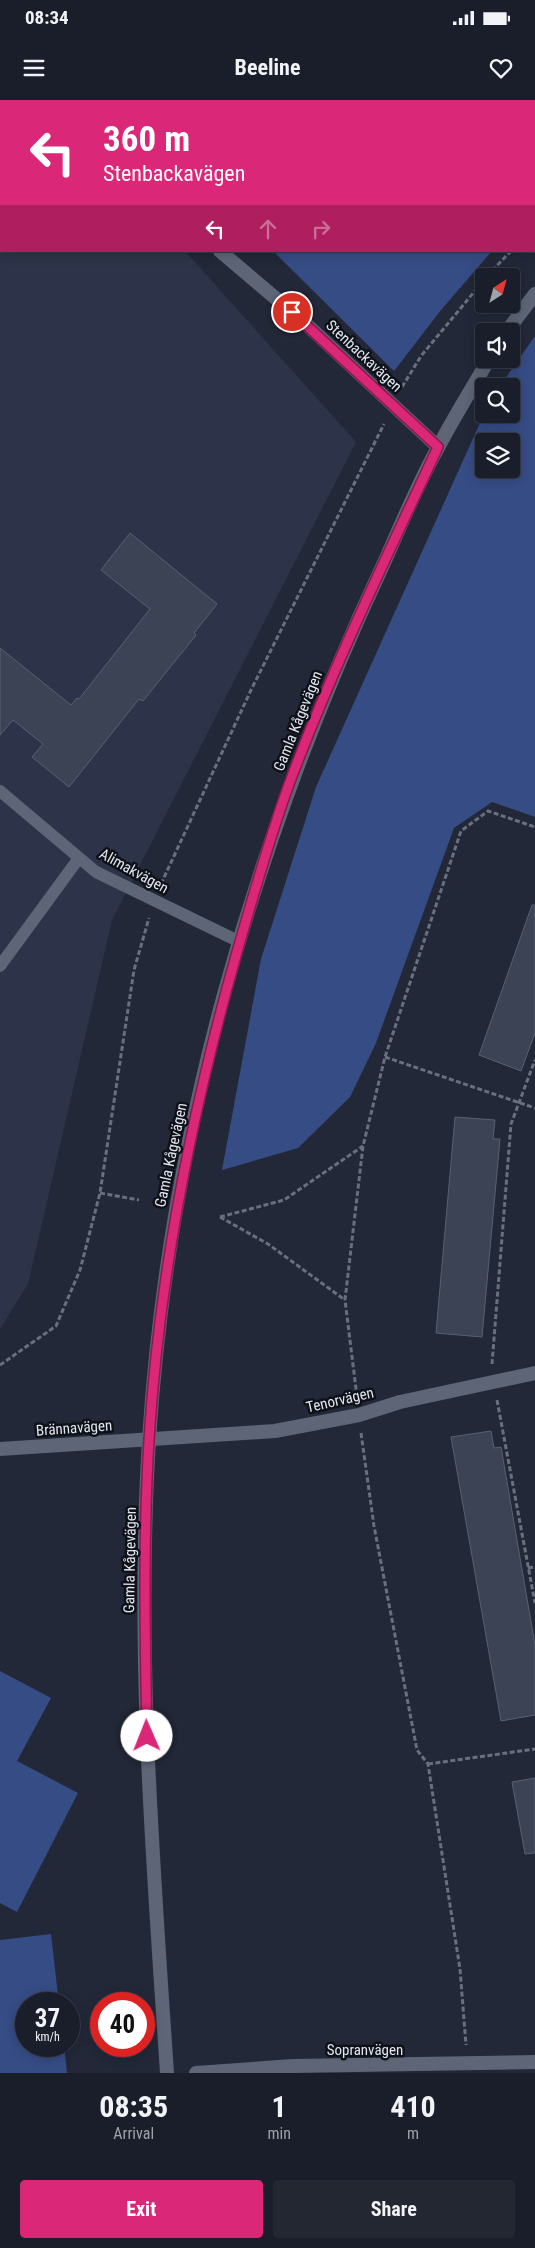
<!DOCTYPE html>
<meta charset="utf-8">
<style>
:root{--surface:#1a1e2a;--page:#232732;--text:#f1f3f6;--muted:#9fa2a8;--line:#383c47;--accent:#db2777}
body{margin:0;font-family:"Roboto Condensed",sans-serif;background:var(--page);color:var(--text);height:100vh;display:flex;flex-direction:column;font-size:19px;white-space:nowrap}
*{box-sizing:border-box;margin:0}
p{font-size:16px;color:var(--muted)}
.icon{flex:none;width:28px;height:28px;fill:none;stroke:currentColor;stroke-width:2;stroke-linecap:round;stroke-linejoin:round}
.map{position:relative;height:1973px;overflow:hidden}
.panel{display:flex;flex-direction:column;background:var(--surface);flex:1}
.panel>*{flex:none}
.hud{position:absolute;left:0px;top:0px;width:535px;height:152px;box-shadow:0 2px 12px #0003,0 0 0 1px var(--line);background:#db2777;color:#fff;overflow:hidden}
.needle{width:32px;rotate:36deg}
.buttons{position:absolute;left:475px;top:168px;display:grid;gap:10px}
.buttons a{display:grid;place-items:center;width:45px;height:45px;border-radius:5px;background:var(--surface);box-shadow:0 2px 12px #0003,0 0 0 1px var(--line);font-size:25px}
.speed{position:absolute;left:15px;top:1892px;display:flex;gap:10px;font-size:25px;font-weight:700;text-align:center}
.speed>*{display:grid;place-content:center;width:65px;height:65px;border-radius:50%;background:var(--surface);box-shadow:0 2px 12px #0003,0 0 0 1px var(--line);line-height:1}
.speed small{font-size:12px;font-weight:400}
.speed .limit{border:8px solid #d22;background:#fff;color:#111}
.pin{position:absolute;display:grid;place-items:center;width:42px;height:42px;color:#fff;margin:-21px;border:2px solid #fff;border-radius:50%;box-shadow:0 1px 5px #0007}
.me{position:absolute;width:55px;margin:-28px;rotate:359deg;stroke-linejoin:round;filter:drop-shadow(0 0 4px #0008)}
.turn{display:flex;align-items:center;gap:18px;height:105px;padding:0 20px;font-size:22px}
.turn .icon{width:65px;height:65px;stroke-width:2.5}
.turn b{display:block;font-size:35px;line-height:42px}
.lanes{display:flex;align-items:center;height:48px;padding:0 20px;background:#0003;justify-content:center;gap:25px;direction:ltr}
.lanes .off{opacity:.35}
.eta{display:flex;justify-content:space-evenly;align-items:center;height:85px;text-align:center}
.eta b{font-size:30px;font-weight:700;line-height:35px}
.primary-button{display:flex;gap:10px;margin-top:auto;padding:10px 20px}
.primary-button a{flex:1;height:58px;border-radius:5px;background:var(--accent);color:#fff;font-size:20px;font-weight:700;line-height:58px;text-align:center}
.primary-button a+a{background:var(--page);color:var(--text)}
.status{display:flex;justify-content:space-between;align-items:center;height:35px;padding:0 25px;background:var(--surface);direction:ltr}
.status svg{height:14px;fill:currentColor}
header{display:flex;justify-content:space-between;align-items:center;height:65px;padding:0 20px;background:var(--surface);font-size:22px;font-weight:700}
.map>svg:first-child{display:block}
</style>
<div class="status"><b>08:34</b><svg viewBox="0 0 49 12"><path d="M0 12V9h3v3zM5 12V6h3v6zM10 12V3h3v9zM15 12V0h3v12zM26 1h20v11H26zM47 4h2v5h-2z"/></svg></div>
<header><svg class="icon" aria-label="menu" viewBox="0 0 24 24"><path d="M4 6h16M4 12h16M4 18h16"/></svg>Beeline<svg class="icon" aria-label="heart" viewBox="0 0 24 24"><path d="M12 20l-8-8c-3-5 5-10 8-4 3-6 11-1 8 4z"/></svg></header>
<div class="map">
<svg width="535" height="1973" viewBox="0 0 535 1973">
<rect width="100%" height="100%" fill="#222838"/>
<path fill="#2d3449" d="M 0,36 L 1,151 L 185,151 L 356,342 L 112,820 L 28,1184 L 0,1229 Z"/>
<path fill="#364c85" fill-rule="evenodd" d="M 119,0 L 535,0 L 535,110 L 534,1 Z
M 273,151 L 492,151 L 441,210 L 394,271 Z
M 535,236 L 535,717 L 492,702 L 454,728 L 376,943 L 350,997 L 298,1048 L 222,1070 L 261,859 L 316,687 L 484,314 L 511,314 L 511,286 L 500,286 ZM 511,341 L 511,369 L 484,369 L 484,341 Z
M 0,1571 L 51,1598 L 17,1661 L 78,1693 L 17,1812 L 0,1803 Z
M 51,1834 L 59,1904 L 26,1904 L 26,1946 L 64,1946 L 67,1973 L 0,1973 L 0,1840 Z"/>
<path fill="#3c4354" stroke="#596072" d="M 130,433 L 217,504 L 194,533 L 196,535 L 143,601 L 139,599 L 69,687 L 32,657 L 43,644 L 13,620 L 0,635 L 0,548 L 71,605 L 77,598 L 79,599 L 150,509 L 101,470 Z
M 532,805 L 535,805 L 535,933 L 521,971 L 479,955 Z
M 455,1017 L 495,1020 L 493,1039 L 500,1039 L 482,1237 L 436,1233 Z
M 491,1331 L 494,1348 L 501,1347 L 535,1545 L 535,1615 L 501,1621 L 451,1337 Z
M 535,1678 L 535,1753 L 525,1754 L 512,1682 Z"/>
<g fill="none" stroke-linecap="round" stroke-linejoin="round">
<path stroke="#6a6f7d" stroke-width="3" stroke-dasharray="5 2.5" stroke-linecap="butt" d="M 534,130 L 535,129
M 487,176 L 511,151
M 402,287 L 421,256 L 484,180
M 161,784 L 251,590 L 384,324
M 385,957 L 535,1008
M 100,1093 L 139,1100
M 220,1117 L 284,1100 L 363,1046
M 220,1117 L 268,1144 L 345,1200
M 492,1264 L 511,1024 L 535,960
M 0,1265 L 56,1226 L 80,1170 L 100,1093 L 134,870 L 149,818
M 357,1297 L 345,1200 L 363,1046 L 385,957 L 461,731 L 488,711 L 535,727
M 497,1300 L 535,1503
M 361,1333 L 374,1426 L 417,1650 L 428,1664 L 460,1869 L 466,1945
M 528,1468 L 535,1467
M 428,1664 L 535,1649"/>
<path stroke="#5d6577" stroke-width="12" d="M 0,691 L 96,772 L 240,842
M 0,866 L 79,758"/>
<path stroke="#5d6577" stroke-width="14" d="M 0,21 L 1,22
M 220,151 L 306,224 L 438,347
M 0,1349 L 275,1331 L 359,1315 L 400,1302 L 535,1273
M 196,1973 L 293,1966 L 535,1962"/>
<path stroke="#5d6577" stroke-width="14" d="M 507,231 L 535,194
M 167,1973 C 153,1762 136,1551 149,1340 C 168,1037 254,739 383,465 C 401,425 418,383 440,344 C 455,315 473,287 489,259"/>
</g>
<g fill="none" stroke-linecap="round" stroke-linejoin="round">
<g stroke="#8e194d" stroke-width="12">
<path id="route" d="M 147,1636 C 145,1537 143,1438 149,1340 C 159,1174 192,1011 237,852 C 254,794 270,735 291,679 C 334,565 387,456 438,347 L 292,212"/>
</g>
<use href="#route" stroke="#db2777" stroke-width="9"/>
</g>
<g text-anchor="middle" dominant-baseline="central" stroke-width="5" stroke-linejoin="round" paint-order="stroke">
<g font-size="15" fill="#e1e6f0" stroke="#0e1118">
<text transform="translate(364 256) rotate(43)">Stenbackavägen</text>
<text transform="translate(298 621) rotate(-68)">Gamla Kågevägen</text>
<text transform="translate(134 771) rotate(29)">Alimakvägen</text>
<text transform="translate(171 1055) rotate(-78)">Gamla Kågevägen</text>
<text transform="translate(340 1300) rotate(-13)">Tenorvägen</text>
<text transform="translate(74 1328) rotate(-4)">Brännavägen</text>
<text transform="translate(130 1460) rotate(-89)">Gamla Kågevägen</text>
<text x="365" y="1950">Sopranvägen</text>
</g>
</g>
</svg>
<div class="buttons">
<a><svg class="needle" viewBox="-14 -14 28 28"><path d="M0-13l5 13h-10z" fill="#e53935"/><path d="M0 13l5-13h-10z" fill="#9fa2a8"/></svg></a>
<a><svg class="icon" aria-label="sound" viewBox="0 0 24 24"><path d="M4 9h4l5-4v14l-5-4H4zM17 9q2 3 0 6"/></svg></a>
<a><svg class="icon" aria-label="search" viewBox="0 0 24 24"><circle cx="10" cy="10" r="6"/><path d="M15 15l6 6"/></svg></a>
<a><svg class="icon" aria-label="layers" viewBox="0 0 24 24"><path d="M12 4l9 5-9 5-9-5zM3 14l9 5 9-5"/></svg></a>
</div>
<div class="speed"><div>37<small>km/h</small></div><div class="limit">40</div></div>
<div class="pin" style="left:292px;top:212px;background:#d93025"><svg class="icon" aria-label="arrive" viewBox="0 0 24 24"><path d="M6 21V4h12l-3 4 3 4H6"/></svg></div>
<svg class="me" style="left:147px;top:1636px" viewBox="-20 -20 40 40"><circle r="19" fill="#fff"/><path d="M0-13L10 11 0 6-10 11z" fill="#db2777"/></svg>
<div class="hud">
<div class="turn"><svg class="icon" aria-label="left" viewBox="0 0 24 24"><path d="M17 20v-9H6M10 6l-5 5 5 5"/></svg><div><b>360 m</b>Stenbackavägen</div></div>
<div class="lanes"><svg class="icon" aria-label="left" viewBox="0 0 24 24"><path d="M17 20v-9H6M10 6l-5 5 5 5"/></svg><svg class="icon off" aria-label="ahead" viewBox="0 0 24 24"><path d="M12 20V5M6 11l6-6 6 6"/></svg><svg class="icon off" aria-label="right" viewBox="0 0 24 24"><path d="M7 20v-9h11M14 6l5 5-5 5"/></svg></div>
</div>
</div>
<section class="panel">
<div class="eta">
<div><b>08:35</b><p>Arrival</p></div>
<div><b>1</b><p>min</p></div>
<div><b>410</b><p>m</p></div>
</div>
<div class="primary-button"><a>Exit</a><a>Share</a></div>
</section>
